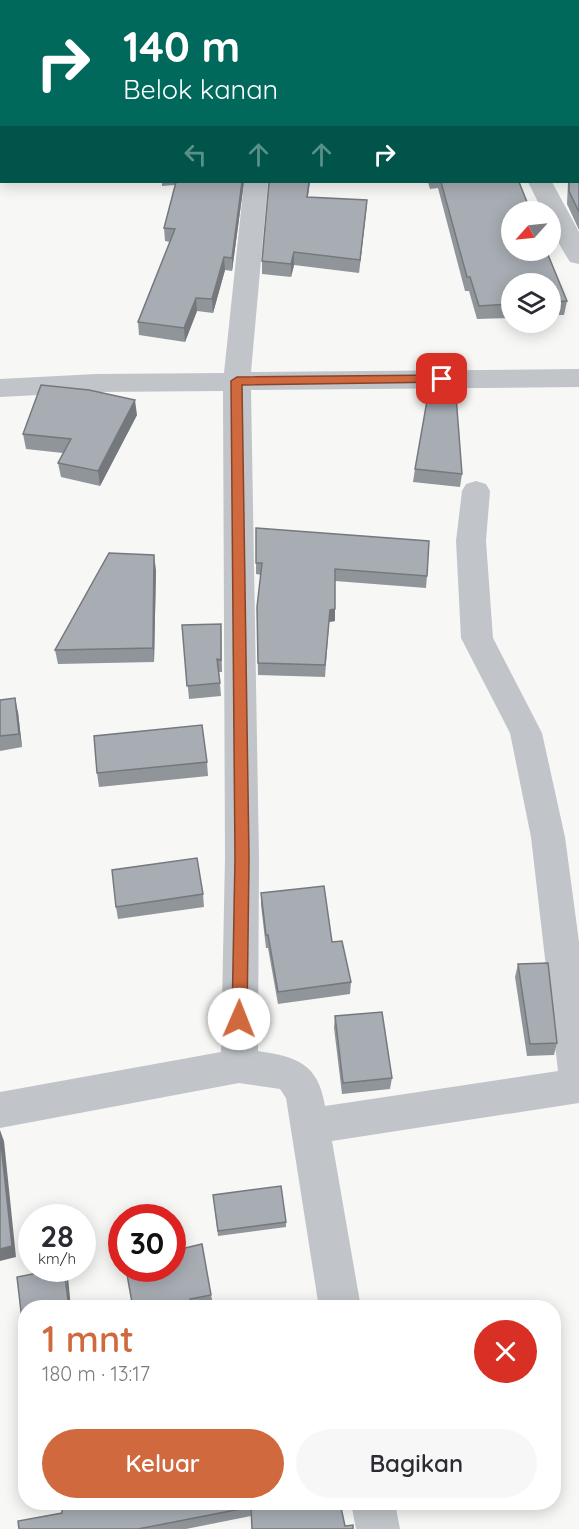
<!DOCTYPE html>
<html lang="id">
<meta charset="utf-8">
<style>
:root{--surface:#fff;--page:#f7f7f7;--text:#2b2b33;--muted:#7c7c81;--accent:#d0693d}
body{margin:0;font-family:Quicksand,sans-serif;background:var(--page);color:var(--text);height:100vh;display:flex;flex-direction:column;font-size:22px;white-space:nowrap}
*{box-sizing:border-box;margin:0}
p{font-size:20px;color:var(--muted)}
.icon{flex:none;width:33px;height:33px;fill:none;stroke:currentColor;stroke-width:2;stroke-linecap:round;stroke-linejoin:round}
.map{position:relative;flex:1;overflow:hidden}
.drawer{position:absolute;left:18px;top:1300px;width:543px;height:210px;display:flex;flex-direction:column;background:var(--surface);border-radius:24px;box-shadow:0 3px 15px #0003}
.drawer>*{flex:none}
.top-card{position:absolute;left:0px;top:0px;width:579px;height:183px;box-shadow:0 3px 15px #0003;background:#00695c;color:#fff;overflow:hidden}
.needle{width:39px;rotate:243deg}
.fabs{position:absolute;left:501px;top:201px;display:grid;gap:12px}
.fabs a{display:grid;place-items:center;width:60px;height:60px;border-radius:50%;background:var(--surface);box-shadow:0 3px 15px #0003;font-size:30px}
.speed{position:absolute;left:18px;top:1204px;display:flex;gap:12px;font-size:30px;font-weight:700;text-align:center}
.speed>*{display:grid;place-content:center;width:78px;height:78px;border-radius:50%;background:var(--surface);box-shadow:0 3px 15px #0003;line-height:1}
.speed small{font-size:15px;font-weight:400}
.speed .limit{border:9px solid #d22;background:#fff;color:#111}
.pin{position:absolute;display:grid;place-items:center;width:51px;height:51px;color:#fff;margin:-26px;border-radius:12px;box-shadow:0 3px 9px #0006}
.me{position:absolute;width:66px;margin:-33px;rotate:1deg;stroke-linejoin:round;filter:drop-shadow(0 0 4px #0008)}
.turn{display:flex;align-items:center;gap:21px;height:126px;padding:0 24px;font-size:27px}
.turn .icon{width:78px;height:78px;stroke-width:2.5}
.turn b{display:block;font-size:42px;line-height:51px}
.lanes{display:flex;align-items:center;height:57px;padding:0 24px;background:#0003;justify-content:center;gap:30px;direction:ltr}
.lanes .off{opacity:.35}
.round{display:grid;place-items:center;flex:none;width:63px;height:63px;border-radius:32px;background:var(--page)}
.overview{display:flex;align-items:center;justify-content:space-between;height:102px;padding:0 24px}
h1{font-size:36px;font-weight:600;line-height:45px;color:var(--accent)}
.cta{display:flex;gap:12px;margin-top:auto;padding:12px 24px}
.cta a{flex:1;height:69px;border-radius:36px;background:var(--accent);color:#fff;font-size:24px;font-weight:600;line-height:69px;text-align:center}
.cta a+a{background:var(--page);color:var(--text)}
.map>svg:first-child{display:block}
</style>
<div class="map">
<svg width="579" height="1529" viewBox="0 0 579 1529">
<rect width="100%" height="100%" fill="#f7f7f5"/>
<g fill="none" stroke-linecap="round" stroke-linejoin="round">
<path fill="#c1c4c8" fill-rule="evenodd" d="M 180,0 L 202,0 L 202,2 L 181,2 Z
M 437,0 L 459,0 L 459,2 L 438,2 Z
M 0,85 L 2,85 L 2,99 L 0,99 Z
M 578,102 L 579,102 L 579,116 L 578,116 Z
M 244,182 L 268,182 L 251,372 L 579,369 L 579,387 L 251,390 L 259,858 L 258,1051 C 297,1057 318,1063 325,1106 L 558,1071 L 531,837 L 510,733 L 461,638 L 456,541 L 462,491 L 466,484 L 476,481 L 486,484 L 490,491 L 486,541 L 493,638 L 542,733 L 565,837 L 579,942 L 579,1103 L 332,1141 L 361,1308 L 319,1308 L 286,1098 L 280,1089 L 239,1083 L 0,1128 L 0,1092 L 221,1052 L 225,858 L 223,391 L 96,392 L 0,397 L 0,379 L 96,374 L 224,373 Z
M 528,182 L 552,182 L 579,232 L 579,264 L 570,262 C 560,246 550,230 550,212 L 543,212 Z
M 351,1503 L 395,1503 L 400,1529 L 356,1529 Z"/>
</g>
<path fill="#90959a" d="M 115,0 L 166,0 L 168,2 L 117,2 Z
M 579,169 L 579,230 L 567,204 L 568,182 L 578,182 Z
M 162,182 L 244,182 L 232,271 L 225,270 L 213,313 L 197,311 L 185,342 L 139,335 L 138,322 L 170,242 L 165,241 L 164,228 L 175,185 L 162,186 Z
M 428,182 L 519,182 L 567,301 L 564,315 L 550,315 L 550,284 L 512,284 L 512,318 L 477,319 L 469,291 L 465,291 L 438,188 L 430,189 Z
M 308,197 L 367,200 L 359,273 L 294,265 L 291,277 L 262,274 L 262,261 Z
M 137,415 L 100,486 L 61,477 L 58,463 L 63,453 L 26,449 L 23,434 Z
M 415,469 L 462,474 L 460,487 L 413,482 Z
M 256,528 L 427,576 L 426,588 L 335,581 L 335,621 L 329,622 L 325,677 L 258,675 L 257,607 L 261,575 L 256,574 Z
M 156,570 L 154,662 L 58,664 L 55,650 Z
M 221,624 L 222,672 L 219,672 L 221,696 L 189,699 L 182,625 Z
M 0,700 L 18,712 L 22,747 L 0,751 Z
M 207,762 L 208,776 L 99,787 L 97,773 Z
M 261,893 L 332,942 L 351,982 L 350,994 L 278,1004 L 268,948 L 266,948 L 261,905 Z
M 203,894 L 204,907 L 118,919 L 116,907 Z
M 518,964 L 557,1043 L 554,1055 L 527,1056 L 515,977 Z
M 335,1016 L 392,1078 L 390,1089 L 342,1094 L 334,1028 Z
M 213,1195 L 286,1222 L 286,1227 L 218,1236 Z
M 211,1295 L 213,1304 L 191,1308 L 133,1308 Z
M 340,1503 L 345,1526 L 353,1529 L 251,1516 L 186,1529 L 19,1529 L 62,1513 Z"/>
<path fill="#75797d" d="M 25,0 L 97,0 L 90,2 L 25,2 Z
M 242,182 L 244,182 L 232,271 L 232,258 Z
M 309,182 L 310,182 L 306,210 L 307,197 Z
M 367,200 L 366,213 L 359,273 L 360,260 Z
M 294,252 L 294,265 L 291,277 L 291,264 Z
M 224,257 L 225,270 L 213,313 L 212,299 Z
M 196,298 L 197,311 L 185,342 L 184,328 Z
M 135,400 L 137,415 L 100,486 L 98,471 Z
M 154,555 L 156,570 L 154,662 L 153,648 Z
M 335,609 L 335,621 L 329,622 L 325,677 L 330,610 Z
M 15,698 L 18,712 L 22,747 L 19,734 Z
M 0,1130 L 4,1141 L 16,1257 L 0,1261 Z
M 65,1269 L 68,1277 L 71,1308 L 69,1308 Z"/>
<path fill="#a7adb3" stroke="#75797d" stroke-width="1.5" d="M 125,0 L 166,0 L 168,2 L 127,2 Z
M 482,0 L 553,0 L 554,2 L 483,2 Z
M 578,168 L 579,169 L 579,212 L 569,191 L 569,182 L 578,182 Z
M 176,182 L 242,182 L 232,258 L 224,257 L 212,299 L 196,298 L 184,328 L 138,322 L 175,229 L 164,228 Z
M 269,182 L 309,182 L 307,197 L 367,200 L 360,260 L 294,252 L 291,264 L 262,261 Z
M 441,182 L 519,182 L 531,212 L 512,212 L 512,250 L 546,250 L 567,301 L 550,302 L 550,284 L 512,284 L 512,304 L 479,306 L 470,277 L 467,277 Z
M 41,385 L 89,390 L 135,400 L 98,471 L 58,463 L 71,439 L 23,434 Z
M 428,395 L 456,396 L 462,474 L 415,469 Z
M 256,528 L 429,541 L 427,576 L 335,569 L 335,609 L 330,610 L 325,665 L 258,663 L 257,607 L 262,563 L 256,563 Z
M 109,553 L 154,555 L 153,648 L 55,650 Z
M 221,624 L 221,660 L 217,659 L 220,683 L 187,686 L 182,625 Z
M 15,698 L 19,734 L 0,736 L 0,700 Z
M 202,725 L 207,762 L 97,773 L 94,736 Z
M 197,858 L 203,894 L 116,907 L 112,870 Z
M 324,886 L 332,942 L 342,941 L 351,982 L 278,992 L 268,935 L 266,935 L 261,893 Z
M 548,963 L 557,1043 L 530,1044 L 518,964 Z
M 382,1012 L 392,1078 L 343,1083 L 335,1016 Z
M 0,1135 L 12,1246 L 0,1249 Z
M 281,1186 L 286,1222 L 218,1231 L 213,1195 Z
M 202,1244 L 211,1295 L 190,1299 L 191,1308 L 133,1308 L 126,1269 L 172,1269 L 172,1251 Z
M 58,1269 L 64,1269 L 69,1308 L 26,1308 L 26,1354 L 17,1277 Z
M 62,1503 L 340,1503 L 345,1526 L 353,1525 L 353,1529 L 252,1529 L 251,1507 L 138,1529 L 19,1529 L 18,1521 L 62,1513 Z"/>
<path fill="#d0693d" stroke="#874428" stroke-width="1.5" d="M 442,375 L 446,377 L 446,382 L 242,385 L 249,858 L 247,1019 L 245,1024 L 239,1026 L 234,1024 L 232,1019 L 235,858 L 231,381 L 237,377 Z"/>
</svg>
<div class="fabs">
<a><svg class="needle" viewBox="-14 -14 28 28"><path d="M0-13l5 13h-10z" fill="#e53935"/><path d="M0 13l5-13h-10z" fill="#7c7c81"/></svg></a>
<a><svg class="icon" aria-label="layers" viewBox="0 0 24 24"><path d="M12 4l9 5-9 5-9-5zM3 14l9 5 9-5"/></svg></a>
</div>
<div class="speed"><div>28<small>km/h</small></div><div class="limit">30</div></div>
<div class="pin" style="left:442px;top:379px;background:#d93025"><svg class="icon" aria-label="arrive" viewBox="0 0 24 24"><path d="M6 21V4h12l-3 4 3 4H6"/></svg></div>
<svg class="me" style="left:239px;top:1019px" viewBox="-20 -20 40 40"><circle r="19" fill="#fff"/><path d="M0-13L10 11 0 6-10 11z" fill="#d0693d"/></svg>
<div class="top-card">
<div class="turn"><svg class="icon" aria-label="right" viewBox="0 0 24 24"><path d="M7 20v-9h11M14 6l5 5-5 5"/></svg><div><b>140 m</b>Belok kanan</div></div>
<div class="lanes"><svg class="icon off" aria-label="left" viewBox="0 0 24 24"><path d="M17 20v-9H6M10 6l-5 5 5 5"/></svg><svg class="icon off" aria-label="ahead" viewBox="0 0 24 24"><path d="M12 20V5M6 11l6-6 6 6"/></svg><svg class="icon off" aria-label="ahead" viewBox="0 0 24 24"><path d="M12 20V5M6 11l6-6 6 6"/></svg><svg class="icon" aria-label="right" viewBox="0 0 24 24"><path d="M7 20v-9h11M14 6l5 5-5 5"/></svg></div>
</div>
<section class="drawer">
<div class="overview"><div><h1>1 mnt</h1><p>180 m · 13:17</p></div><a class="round" style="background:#d93025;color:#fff"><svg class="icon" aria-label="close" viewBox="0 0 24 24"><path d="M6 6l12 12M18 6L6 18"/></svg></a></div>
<div class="cta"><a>Keluar</a><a>Bagikan</a></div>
</section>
</div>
